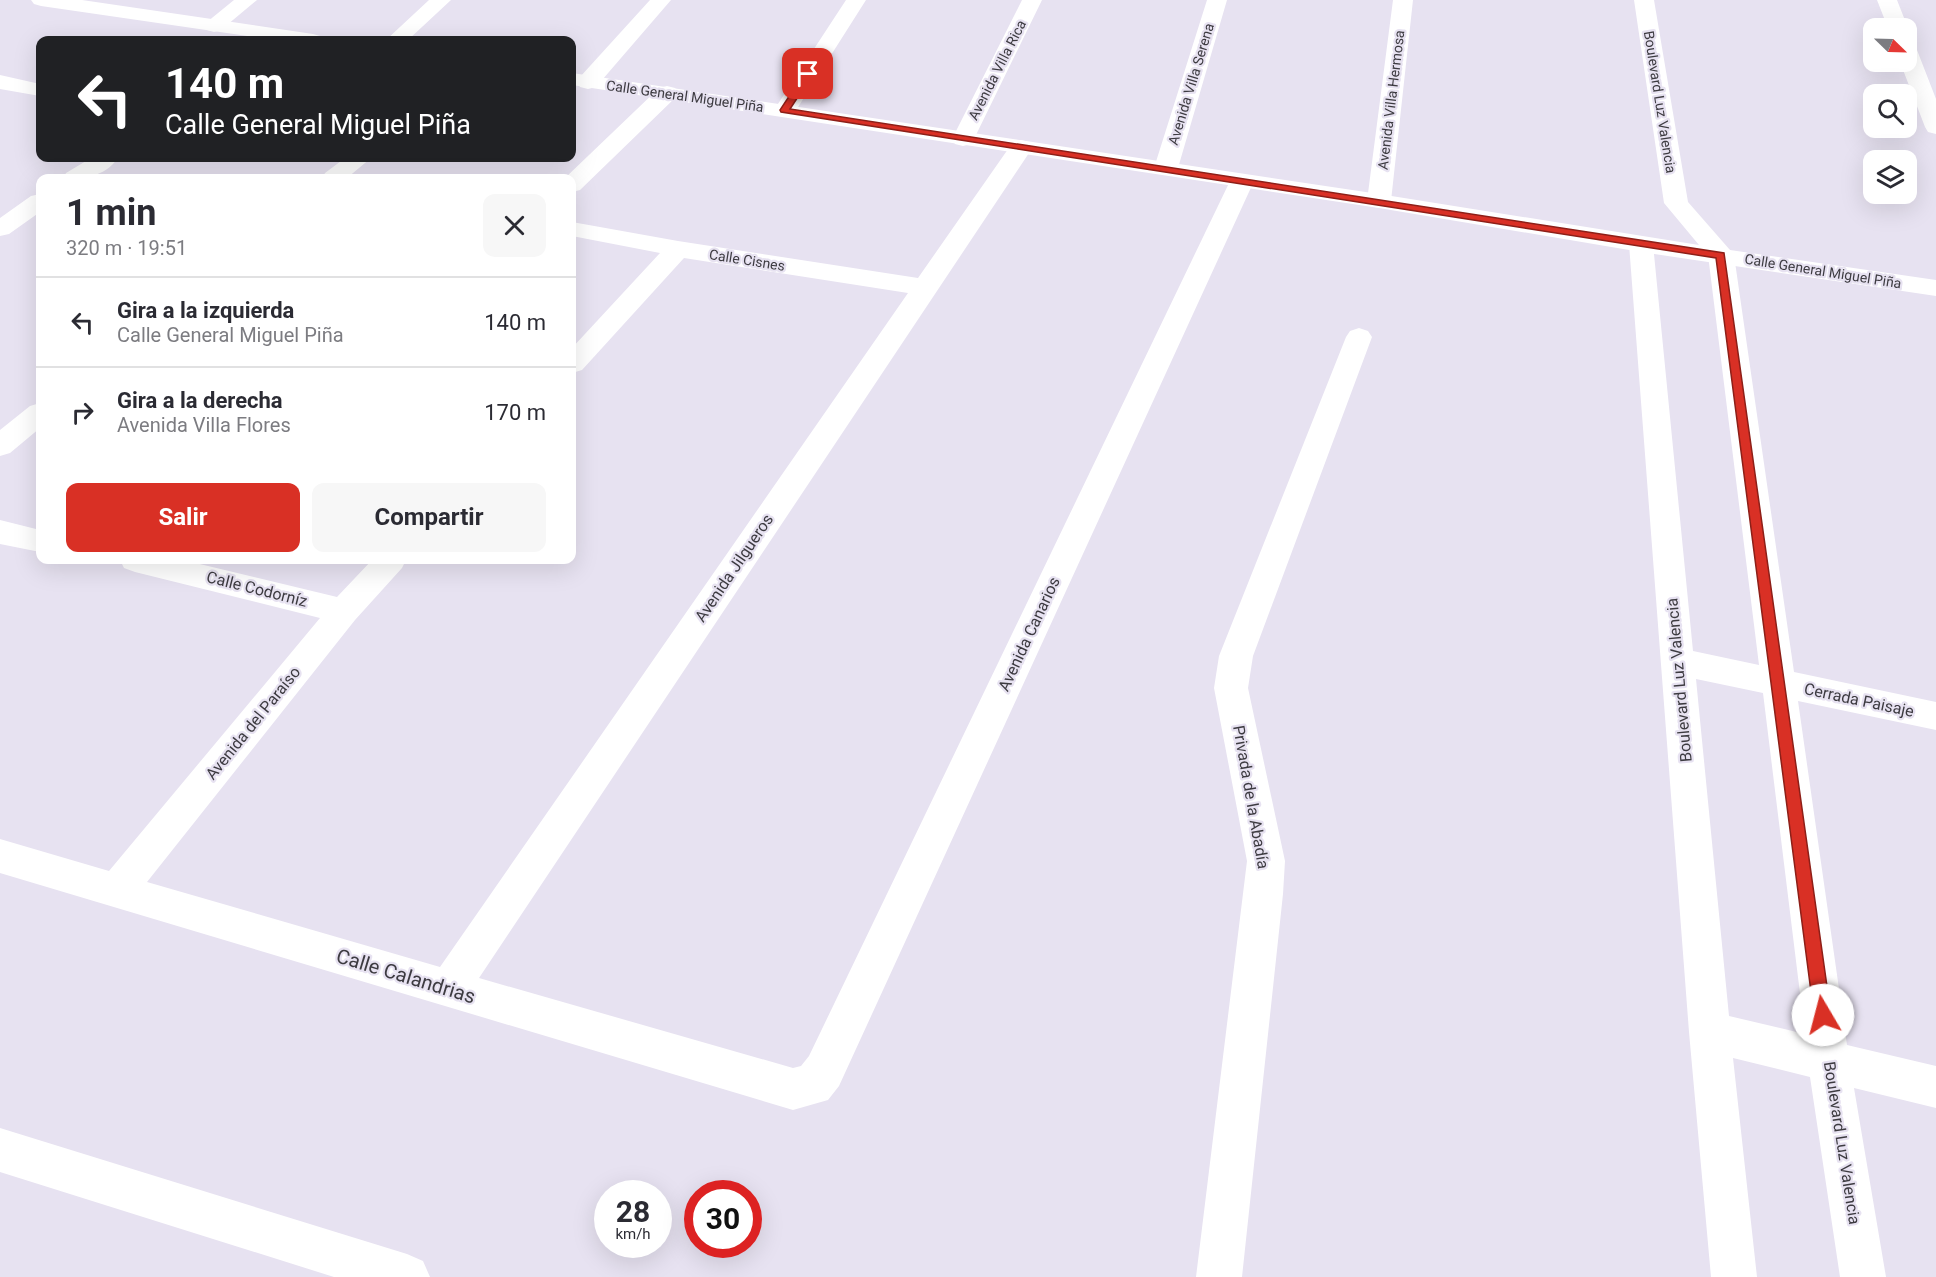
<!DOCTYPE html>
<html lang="es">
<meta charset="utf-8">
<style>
:root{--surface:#fff;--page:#f7f7f7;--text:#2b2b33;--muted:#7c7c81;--line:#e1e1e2;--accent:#d93025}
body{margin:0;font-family:Roboto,sans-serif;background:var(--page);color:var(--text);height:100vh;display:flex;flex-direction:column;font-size:22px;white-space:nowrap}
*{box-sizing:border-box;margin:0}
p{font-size:20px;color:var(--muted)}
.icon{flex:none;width:33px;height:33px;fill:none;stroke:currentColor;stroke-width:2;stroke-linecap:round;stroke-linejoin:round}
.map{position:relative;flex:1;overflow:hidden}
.sheet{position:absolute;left:36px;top:174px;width:540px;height:390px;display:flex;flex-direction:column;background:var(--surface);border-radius:12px;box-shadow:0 6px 24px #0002}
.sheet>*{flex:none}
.hud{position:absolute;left:36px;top:36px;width:540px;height:126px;border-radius:12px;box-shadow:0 6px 24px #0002;background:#202124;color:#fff;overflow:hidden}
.needle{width:39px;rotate:113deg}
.tools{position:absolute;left:1863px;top:18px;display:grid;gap:12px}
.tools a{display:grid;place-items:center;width:54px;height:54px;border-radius:12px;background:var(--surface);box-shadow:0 6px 24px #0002;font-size:30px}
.speed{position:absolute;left:594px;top:1180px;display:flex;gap:12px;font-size:30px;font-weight:700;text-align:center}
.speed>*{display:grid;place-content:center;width:78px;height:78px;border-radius:50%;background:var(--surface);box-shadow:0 6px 24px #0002;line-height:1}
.speed small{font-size:15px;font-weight:400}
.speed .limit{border:9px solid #d22;background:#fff;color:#111}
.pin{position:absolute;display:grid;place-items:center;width:51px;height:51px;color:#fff;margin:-26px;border-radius:12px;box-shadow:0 3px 9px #0006}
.me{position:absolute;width:66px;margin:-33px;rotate:352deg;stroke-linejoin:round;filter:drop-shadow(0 0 4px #0008)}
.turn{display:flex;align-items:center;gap:21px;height:126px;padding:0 30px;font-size:27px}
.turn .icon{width:78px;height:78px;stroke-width:2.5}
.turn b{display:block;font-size:42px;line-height:51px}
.round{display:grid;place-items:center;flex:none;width:63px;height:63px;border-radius:12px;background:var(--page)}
.summary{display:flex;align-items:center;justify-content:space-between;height:102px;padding:0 30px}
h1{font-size:36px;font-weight:700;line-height:45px}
.action{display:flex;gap:12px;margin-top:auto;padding:12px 30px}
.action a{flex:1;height:69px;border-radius:12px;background:var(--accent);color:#fff;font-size:24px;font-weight:700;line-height:69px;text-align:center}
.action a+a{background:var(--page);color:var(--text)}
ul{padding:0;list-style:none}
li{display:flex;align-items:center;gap:18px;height:90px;padding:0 30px;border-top:2px solid var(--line)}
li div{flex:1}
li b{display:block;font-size:22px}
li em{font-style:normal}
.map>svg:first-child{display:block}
</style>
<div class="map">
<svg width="1936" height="1277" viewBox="0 0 1936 1277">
<rect width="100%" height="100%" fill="#e7e2f1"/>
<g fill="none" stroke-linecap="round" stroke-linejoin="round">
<path fill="#fff" fill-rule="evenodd" d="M 234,0 L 257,0 L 221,30 L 214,32 L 207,30 L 204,26 L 207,22 Z
M 429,0 L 451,0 L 408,40 L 386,40 Z
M 650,0 L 671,0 L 596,87 L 588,89 L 580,87 L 577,82 L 580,77 Z
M 846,0 L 866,0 L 793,115 L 785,117 L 777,115 L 774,110 Z
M 1022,0 L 1042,0 L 974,139 L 971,144 L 963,146 L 955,144 L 952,139 Z
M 1207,0 L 1227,0 L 1178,168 L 1174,173 L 1166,175 L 1158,173 L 1154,168 Z
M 1393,0 L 1413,0 L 1391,201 L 1388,206 L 1379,208 L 1370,206 L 1367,201 Z
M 1877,0 L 1897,0 L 1908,28 L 1906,31 L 1906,28 L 1888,28 Z
M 1906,44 L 1913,46 L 1917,50 L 1936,99 L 1936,134 L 1928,132 L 1925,127 L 1900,62 L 1906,62 Z
M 0,75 L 40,84 L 40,96 L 0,89 Z
M 667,86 L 675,88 L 678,93 L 675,98 L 580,190 L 572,192 L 572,178 L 565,178 L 659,88 Z
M 1021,140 L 1029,142 L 1033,147 L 479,978 L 793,1068 L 801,1066 L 809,1056 L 1230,181 L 1234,176 L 1242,174 L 1250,176 L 1254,181 L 839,1086 L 828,1100 L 793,1110 L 0,873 L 0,839 L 109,871 L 320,618 L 135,572 L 124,568 L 120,560 L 183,560 L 337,597 L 372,560 L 406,560 L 402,568 L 355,620 L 147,882 L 440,967 L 908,293 L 684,258 L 582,370 L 572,373 L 572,348 L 660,253 L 572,236 L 572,222 L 678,241 L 918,278 L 1013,142 Z
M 91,158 L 118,158 C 104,178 84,178 63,178 L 66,173 Z
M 345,158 L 371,158 L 347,178 L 322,178 L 325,173 Z
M 40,194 L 40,212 L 9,234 L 0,236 L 0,218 L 31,196 Z
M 1641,236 L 1650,239 L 1653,244 L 1693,651 L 1759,665 L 1708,255 L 1712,250 L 1721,247 L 1730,250 L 1734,255 L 1794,672 L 1936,702 L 1936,730 L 1798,701 L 1847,1045 L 1936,1066 L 1936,1108 L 1854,1088 L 1886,1277 L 1840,1277 L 1810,1077 L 1733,1058 L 1757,1277 L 1711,1277 L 1689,1032 L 1629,244 L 1632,239 ZM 1696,679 L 1763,693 L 1805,1034 L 1729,1016 Z
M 1359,328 L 1368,331 L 1372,337 L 1253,656 L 1248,688 L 1285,861 L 1283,894 L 1242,1277 L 1196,1277 L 1247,861 L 1214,688 L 1219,656 L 1346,337 L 1350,331 Z
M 40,403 L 40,428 L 10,453 L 0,456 L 0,430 L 30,406 Z
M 0,520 L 40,530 L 40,552 L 0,544 Z
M 0,1128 L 407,1254 L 423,1261 L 430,1277 L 334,1277 L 0,1172 Z"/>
<path fill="#fff" fill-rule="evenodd" d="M 31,0 L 82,0 L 313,34 L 320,36 L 323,40 L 274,40 L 41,6 L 34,4 Z
M 1634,0 L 1654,0 L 1688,202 L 1730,250 L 1936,280 L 1936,296 L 1641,252 L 1379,208 L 572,85 L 572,73 L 1379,194 L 1699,245 L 1664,203 Z"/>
</g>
<path fill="#d93025" stroke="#8d1f18" stroke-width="1.5" d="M 805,72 L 813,74 L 790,109 L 1724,253 L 1831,1015 L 1829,1020 L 1823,1023 L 1817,1020 L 1814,1015 L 1716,258 L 781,112 L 780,110 Z"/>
<g text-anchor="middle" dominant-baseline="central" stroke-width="4.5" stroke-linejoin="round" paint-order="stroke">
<g font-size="14" fill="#3d3b41" stroke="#e7e2f1">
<text transform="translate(997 70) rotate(-63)">Avenida Villa Rica</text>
<text transform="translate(1191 84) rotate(-73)">Avenida Villa Serena</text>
<text transform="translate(685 96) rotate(8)">Calle General Miguel Piña</text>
<text transform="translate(1391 100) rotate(-83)">Avenida Villa Hermosa</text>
<text transform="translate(1660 102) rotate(81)">Boulevard Luz Valencia</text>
<text transform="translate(747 260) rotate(9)">Calle Cisnes</text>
<text transform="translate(1823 271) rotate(9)">Calle General Miguel Piña</text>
</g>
<g font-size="16" fill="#3d3b41" stroke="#e7e2f1">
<text transform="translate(734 568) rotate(-56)">Avenida Jilgueros</text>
<text transform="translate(257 589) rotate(14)">Calle Codorníz</text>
<text transform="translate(1029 634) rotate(-65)">Avenida Canarios</text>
<text transform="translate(1679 680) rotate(-95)">Boulevard Luz Valencia</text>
<text transform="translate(1859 700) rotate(12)">Cerrada Paisaje</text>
<text transform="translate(253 723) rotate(-51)">Avenida del Paraíso</text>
<text transform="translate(1251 797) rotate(80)">Privada de la Abadía</text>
<text transform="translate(1842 1143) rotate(81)">Boulevard Luz Valencia</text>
</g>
<g font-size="20" fill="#3d3b41" stroke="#e7e2f1">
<text transform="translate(406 976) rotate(17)">Calle Calandrias</text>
</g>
</g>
</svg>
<div class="tools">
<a><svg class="needle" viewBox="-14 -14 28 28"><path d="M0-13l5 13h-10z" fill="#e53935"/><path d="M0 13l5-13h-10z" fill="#7c7c81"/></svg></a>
<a><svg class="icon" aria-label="search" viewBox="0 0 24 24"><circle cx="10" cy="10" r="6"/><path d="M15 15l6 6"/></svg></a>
<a><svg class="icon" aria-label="layers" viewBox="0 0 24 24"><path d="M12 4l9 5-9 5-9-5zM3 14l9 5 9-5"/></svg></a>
</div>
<div class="speed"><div>28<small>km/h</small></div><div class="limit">30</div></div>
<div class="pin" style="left:808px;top:74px;background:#d93025"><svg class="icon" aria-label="arrive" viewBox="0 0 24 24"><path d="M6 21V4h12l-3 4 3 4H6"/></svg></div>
<svg class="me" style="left:1823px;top:1015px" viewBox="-20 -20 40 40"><circle r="19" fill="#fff"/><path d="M0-13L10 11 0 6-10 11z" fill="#d93025"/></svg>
<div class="hud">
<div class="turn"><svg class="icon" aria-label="left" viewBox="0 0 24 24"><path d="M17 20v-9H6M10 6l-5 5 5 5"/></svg><div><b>140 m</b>Calle General Miguel Piña</div></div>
</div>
<section class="sheet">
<div class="summary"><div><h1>1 min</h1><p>320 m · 19:51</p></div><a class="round"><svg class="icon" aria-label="close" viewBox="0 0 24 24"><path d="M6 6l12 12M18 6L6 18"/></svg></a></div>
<ul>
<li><svg class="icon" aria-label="left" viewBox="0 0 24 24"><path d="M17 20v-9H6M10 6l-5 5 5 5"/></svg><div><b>Gira a la izquierda</b><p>Calle General Miguel Piña</p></div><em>140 m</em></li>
<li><svg class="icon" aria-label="right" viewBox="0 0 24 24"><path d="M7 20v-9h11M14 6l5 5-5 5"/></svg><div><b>Gira a la derecha</b><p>Avenida Villa Flores</p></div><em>170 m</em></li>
</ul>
<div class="action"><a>Salir</a><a>Compartir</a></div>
</section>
</div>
